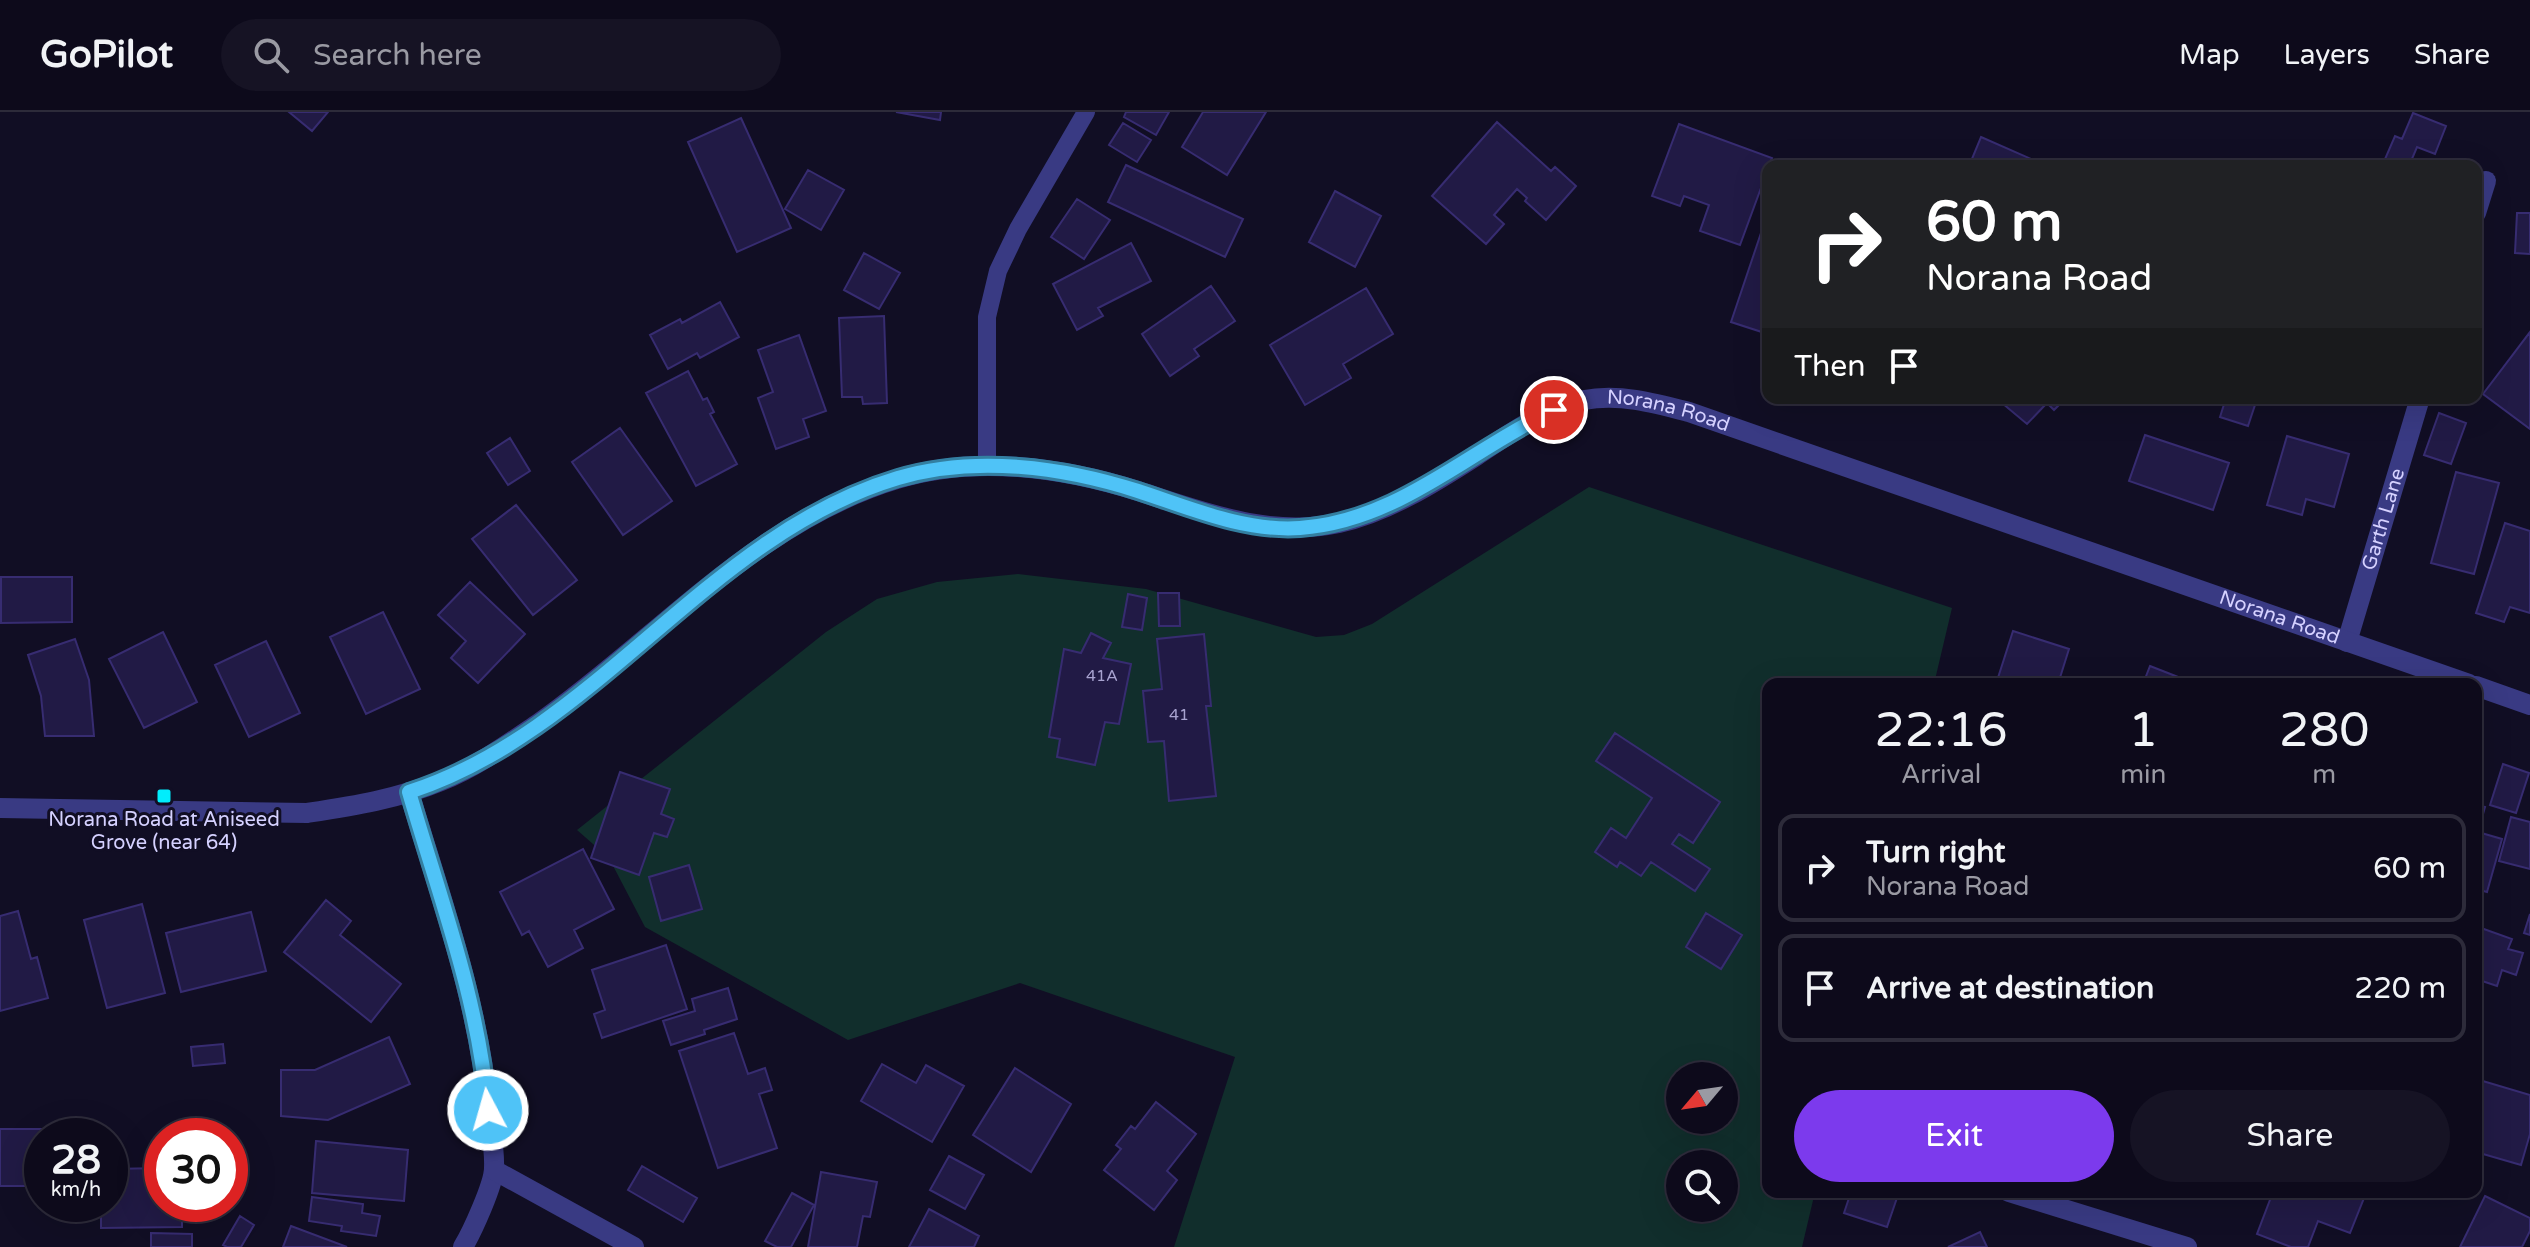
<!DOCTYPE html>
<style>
:root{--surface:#0d0a1b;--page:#161324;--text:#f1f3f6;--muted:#9a9aa3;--line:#2d2b3a;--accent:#7c3aed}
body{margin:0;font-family:"Varela Round",sans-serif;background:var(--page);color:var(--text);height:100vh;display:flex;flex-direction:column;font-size:30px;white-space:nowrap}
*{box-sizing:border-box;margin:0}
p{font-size:26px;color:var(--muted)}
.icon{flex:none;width:44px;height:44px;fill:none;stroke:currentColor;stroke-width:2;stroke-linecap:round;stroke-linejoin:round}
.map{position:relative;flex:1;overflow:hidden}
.sheet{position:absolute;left:1762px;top:566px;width:720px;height:520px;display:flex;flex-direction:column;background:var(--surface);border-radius:16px;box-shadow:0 8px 32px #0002,0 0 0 2px var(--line)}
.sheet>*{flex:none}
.hud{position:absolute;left:1762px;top:48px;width:720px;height:244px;border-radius:16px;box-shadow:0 8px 32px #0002,0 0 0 2px var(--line);background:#202124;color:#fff;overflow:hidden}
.needle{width:52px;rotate:241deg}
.buttons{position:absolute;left:1666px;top:950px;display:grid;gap:16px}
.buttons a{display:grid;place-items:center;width:72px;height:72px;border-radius:50%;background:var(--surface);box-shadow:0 8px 32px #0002,0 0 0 2px var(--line);font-size:40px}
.speed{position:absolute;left:24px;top:1006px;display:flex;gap:16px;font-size:40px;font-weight:700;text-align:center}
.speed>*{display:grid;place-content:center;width:104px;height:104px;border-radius:50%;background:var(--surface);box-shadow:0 8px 32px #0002,0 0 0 2px var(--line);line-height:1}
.speed small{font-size:20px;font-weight:400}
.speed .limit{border:12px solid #d22;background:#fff;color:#111}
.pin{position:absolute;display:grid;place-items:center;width:68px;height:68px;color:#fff;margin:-34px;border:4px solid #fff;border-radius:50%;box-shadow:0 2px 8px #0007}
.me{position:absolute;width:88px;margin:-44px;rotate:354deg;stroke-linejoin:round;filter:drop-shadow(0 0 6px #0008)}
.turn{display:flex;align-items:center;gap:28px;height:168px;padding:0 32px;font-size:36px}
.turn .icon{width:104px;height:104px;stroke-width:2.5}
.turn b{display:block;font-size:56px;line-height:68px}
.then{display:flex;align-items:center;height:76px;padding:0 32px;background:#0003;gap:16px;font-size:30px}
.eta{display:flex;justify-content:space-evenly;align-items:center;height:136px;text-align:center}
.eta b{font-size:48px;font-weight:600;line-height:56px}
.button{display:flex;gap:16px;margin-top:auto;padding:16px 32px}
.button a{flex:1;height:92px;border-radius:48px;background:var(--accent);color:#fff;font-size:32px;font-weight:600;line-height:92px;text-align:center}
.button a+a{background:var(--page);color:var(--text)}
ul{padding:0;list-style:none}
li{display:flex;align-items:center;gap:24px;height:108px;margin:0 16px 12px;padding:0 16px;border:4px solid var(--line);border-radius:16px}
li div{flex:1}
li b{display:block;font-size:30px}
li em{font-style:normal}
header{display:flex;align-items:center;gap:48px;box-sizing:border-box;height:112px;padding:0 40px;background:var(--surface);border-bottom:2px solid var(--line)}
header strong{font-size:38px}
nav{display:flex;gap:44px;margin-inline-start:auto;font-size:28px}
.search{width:560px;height:72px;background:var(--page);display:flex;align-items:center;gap:20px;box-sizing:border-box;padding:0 28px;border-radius:44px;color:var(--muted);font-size:30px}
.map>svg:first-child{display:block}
</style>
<header>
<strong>GoPilot</strong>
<div class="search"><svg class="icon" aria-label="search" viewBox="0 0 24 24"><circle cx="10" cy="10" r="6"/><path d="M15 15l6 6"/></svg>Search here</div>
<nav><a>Map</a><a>Layers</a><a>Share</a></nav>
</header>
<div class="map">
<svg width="2530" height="1135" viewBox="0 0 2530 1135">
<rect width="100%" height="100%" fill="#110e24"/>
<path fill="#112e2c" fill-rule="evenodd" d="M 1589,375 L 1952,496 L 1934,572 L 1768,572 L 1768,1080 L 1815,1080 L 1802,1135 L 1174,1135 L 1235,945 L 1020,871 L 848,928 L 645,815 L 609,746 L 577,718 L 826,520 L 877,487 L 937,470 L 1018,462 L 1146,477 L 1316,525 L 1344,523 L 1372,512 ZM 1680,964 L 1724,964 L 1724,1008 L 1680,1008 ZM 1680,1052 L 1724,1052 L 1724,1096 L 1680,1096 Z"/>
<path fill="#211a45" stroke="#372c71" stroke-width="2" d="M 289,0 L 328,0 L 312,19 Z
M 896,0 L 941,0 L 940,8 Z
M 1126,0 L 1169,0 L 1156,23 L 1124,5 Z
M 1203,0 L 1266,0 L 1227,63 L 1182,35 Z
M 2413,1 L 2446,14 L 2435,42 L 2417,35 L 2409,54 L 2382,54 L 2395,24 L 2402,27 Z
M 741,6 L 791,116 L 737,140 L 688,30 Z
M 1497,10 L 1551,59 L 1555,55 L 1576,74 L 1546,108 L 1525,89 L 1527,86 L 1517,77 L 1494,103 L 1504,112 L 1486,132 L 1432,84 Z
M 1123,11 L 1151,28 L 1137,50 L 1109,33 Z
M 1679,12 L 1772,46 L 1740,133 L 1700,119 L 1709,93 L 1684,84 L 1680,94 L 1652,84 Z
M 1981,25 L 2038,50 L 2037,54 L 1969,54 Z
M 1126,53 L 1243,107 L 1225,145 L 1108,90 Z
M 808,58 L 844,78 L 821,118 L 785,97 Z
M 1335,79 L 1381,104 L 1355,155 L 1309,130 Z
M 1077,87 L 1110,108 L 1084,147 L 1051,125 Z
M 2517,101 L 2530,101 L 2530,142 L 2515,141 Z
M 1762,118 L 1768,120 L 1768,222 L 1731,210 Z
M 1131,131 L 1151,169 L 1098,196 L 1103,204 L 1077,218 L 1053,172 Z
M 864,141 L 900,161 L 879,197 L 844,178 Z
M 1211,174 L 1235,209 L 1194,237 L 1199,244 L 1170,264 L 1142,222 Z
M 1366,176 L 1393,222 L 1343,252 L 1351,266 L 1305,293 L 1270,233 Z
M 720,190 L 739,225 L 700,246 L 697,241 L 668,257 L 650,223 L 680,207 L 682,211 Z
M 884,204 L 887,291 L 863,292 L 862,285 L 842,285 L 839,206 Z
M 2530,220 L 2530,317 L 2483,282 Z
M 799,223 L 826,299 L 803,307 L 809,325 L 776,337 L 758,286 L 773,280 L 758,238 Z
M 688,259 L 703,288 L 707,286 L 714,300 L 710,302 L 737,352 L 696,374 L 646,281 Z
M 1996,286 L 2066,286 L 2054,298 L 2047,291 L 2027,312 Z
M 2226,286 L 2257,287 L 2248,314 L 2220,305 Z
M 2439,301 L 2466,311 L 2451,352 L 2424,343 Z
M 620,316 L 672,389 L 623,423 L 572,350 Z
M 2145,323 L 2229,351 L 2213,398 L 2129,369 Z
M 2287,324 L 2349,342 L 2334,395 L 2306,387 L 2302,403 L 2267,393 Z
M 510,326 L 530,359 L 508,373 L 487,341 Z
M 2456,360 L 2499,371 L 2474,462 L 2431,451 Z
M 516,393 L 577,468 L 533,503 L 472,427 Z
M 2505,411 L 2530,419 L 2530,501 L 2510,495 L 2504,510 L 2476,501 Z
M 1,465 L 72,465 L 72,510 L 1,511 Z
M 470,470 L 525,522 L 478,571 L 451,546 L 466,529 L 438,503 Z
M 1158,481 L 1179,481 L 1180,514 L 1159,514 Z
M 1128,482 L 1147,486 L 1142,518 L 1122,515 Z
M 383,500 L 420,577 L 366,602 L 330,525 Z
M 2013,519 L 2069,537 L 2058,572 L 1996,572 Z
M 163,520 L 197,590 L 144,616 L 109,547 Z
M 1091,521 L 1111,531 L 1103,546 L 1131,552 L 1119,612 L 1105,610 L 1095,653 L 1057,645 L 1060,627 L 1049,625 L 1064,537 L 1081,541 Z
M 1204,522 L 1211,594 L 1206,594 L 1216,684 L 1169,689 L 1164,629 L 1148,630 L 1143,579 L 1162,577 L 1157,527 Z
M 75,527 L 89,568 L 94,624 L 45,624 L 41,584 L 28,543 Z
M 266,529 L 300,601 L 249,625 L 215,553 Z
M 2150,554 L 2196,572 L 2143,572 Z
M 1615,621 L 1720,690 L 1693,731 L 1679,722 L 1672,732 L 1710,757 L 1695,779 L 1651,750 L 1641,764 L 1620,750 L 1617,755 L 1595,740 L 1611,716 L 1626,726 L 1652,686 L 1596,649 Z
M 2503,652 L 2529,661 L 2516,701 L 2490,693 Z
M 620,660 L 670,677 L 661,702 L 674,707 L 667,725 L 654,721 L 639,763 L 591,746 Z
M 2476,693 L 2485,695 L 2478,720 L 2502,727 L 2487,780 L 2476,777 Z
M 2511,705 L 2530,710 L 2530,757 L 2499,749 Z
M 583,737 L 614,797 L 574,818 L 583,836 L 548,855 L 529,819 L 522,823 L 500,780 Z
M 689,753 L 702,797 L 661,809 L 649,765 Z
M 326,788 L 351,809 L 340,823 L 401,872 L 371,910 L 284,840 Z
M 142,792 L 165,881 L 107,896 L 84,808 Z
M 18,799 L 31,847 L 37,845 L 48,886 L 0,899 L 0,804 Z
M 251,800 L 266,859 L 181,880 L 166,821 Z
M 1706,801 L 1742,823 L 1721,857 L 1686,835 Z
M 2530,802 L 2530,823 L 2524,821 Z
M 2481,816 L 2512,827 L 2508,837 L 2523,841 L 2516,863 L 2502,858 L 2497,874 L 2476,867 L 2476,829 Z
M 666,833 L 687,897 L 602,926 L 594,902 L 605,898 L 592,858 Z
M 728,876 L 737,907 L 704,918 L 705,922 L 671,933 L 663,909 L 695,899 L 692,887 Z
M 734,921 L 748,962 L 765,956 L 772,978 L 759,982 L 777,1036 L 718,1056 L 679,939 Z
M 389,925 L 410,972 L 328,1008 L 281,1004 L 281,958 L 315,958 Z
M 223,932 L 225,951 L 193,954 L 191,935 Z
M 882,952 L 916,971 L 926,953 L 964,974 L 932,1030 L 861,989 Z
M 1015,956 L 1071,992 L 1031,1060 L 973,1023 Z
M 2476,967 L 2530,983 L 2530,1022 L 2521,1053 L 2476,1040 Z
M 1156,990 L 1196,1022 L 1167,1059 L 1177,1068 L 1154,1098 L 1104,1058 L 1121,1037 L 1116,1033 L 1131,1014 L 1135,1017 Z
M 0,1017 L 45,1017 L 45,1024 L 42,1024 L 42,1074 L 0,1074 Z
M 316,1029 L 408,1038 L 404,1089 L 312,1081 Z
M 949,1044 L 984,1063 L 965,1097 L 930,1078 Z
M 642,1054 L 697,1086 L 683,1110 L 628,1078 Z
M 162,1056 L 162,1092 L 182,1092 L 182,1115 L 101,1116 L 101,1092 L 110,1092 L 110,1057 Z
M 821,1060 L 877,1070 L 870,1105 L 863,1104 L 857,1135 L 808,1135 Z
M 1851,1080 L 1899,1080 L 1887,1115 L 1844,1101 Z
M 2273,1080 L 2347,1080 L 2364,1086 L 2350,1121 L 2318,1109 L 2308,1135 L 2291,1135 L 2257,1122 Z
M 792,1081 L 814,1093 L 791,1135 L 777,1135 L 765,1129 Z
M 2485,1084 L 2530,1106 L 2530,1119 L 2522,1135 L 2460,1135 Z
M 312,1085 L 363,1092 L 362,1101 L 380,1104 L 376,1124 L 341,1119 L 342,1114 L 309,1109 Z
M 929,1097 L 979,1124 L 974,1135 L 909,1135 Z
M 240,1104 L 254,1113 L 241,1135 L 227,1135 L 223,1133 Z
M 291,1114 L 347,1135 L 283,1135 Z
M 1980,1120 L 1987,1135 L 1948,1135 Z
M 151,1121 L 192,1122 L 192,1135 L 151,1135 Z"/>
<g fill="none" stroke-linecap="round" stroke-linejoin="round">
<path stroke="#393a83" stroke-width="18" d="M 987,355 L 987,205 L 998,159 L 1018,117 L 1086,0"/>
<g stroke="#393a83" stroke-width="20">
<path d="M 2476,101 L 2486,69"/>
<path id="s1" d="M 2347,530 L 2420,286"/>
<path d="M 2476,574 L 2530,593"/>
<path d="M 409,680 C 440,784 477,885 488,994 C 490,1014 495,1036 494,1056 C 494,1072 472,1120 463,1135"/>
<path id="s2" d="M 0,696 L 307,701 C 352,694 398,687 441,669 C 476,655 508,632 539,611 C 657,528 755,410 897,367 C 974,343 1062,355 1138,379 C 1204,400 1268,426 1339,411 C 1388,400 1434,371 1476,344 C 1509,322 1544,297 1584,288 C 1619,281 1655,291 1689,300 L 2469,572"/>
<path d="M 494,1058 L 634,1135"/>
<path d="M 2009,1080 L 2187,1135"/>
</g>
</g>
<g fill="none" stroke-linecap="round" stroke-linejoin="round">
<g stroke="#337fa1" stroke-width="20">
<path id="route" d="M 488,998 C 478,885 440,787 409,680 C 598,619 707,423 898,366 C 975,343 1063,355 1138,379 C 1190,396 1245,420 1300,416 C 1399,409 1469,338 1554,298"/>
</g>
<use href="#route" stroke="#4fc3f7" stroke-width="14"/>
</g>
<rect fill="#01edfc" stroke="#110e24" stroke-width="3" x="156" y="676" width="16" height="16" rx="4"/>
<g text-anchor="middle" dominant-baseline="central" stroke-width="6" stroke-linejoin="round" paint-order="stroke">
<g font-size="16" fill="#a8a3d0">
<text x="1102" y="564">41A</text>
<text x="1179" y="603">41</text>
</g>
<g font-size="20" fill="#d5d1ff" stroke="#110e24">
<text stroke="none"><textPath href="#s2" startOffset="1808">Norana Road</textPath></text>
<text stroke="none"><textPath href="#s1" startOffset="128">Garth Lane</textPath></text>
<text stroke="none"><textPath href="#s2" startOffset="2454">Norana Road</textPath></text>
</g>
<g font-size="20" fill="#d5d1ff" stroke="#110e24">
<text x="164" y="708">Norana Road at Aniseed<tspan x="164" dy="23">Grove (near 64)</tspan></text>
</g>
</g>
</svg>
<div class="buttons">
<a><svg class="needle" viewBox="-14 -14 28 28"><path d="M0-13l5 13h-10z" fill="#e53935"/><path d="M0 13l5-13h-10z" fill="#9a9aa3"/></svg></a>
<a><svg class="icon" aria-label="search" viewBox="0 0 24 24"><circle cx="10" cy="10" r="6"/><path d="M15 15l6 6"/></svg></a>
</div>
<div class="speed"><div>28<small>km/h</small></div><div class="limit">30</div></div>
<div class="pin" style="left:1554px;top:298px;background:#d93025"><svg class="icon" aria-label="arrive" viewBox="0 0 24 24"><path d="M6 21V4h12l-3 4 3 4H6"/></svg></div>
<svg class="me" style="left:488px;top:998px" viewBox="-20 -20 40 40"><circle r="17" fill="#4fc3f7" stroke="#fff" stroke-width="3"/><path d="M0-11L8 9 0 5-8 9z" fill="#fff"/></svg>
<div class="hud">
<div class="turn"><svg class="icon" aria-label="right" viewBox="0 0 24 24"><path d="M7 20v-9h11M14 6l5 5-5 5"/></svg><div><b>60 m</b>Norana Road</div></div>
<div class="then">Then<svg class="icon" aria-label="arrive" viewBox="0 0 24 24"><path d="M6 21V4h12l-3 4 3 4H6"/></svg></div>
</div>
<section class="sheet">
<div class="eta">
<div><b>22:16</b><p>Arrival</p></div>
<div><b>1</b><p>min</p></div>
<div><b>280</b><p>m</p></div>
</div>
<ul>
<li><svg class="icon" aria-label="right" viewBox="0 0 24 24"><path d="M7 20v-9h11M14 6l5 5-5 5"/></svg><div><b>Turn right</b><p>Norana Road</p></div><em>60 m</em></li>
<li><svg class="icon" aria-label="arrive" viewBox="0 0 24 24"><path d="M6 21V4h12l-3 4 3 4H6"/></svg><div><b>Arrive at destination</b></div><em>220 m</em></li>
</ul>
<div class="button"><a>Exit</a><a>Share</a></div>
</section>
</div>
